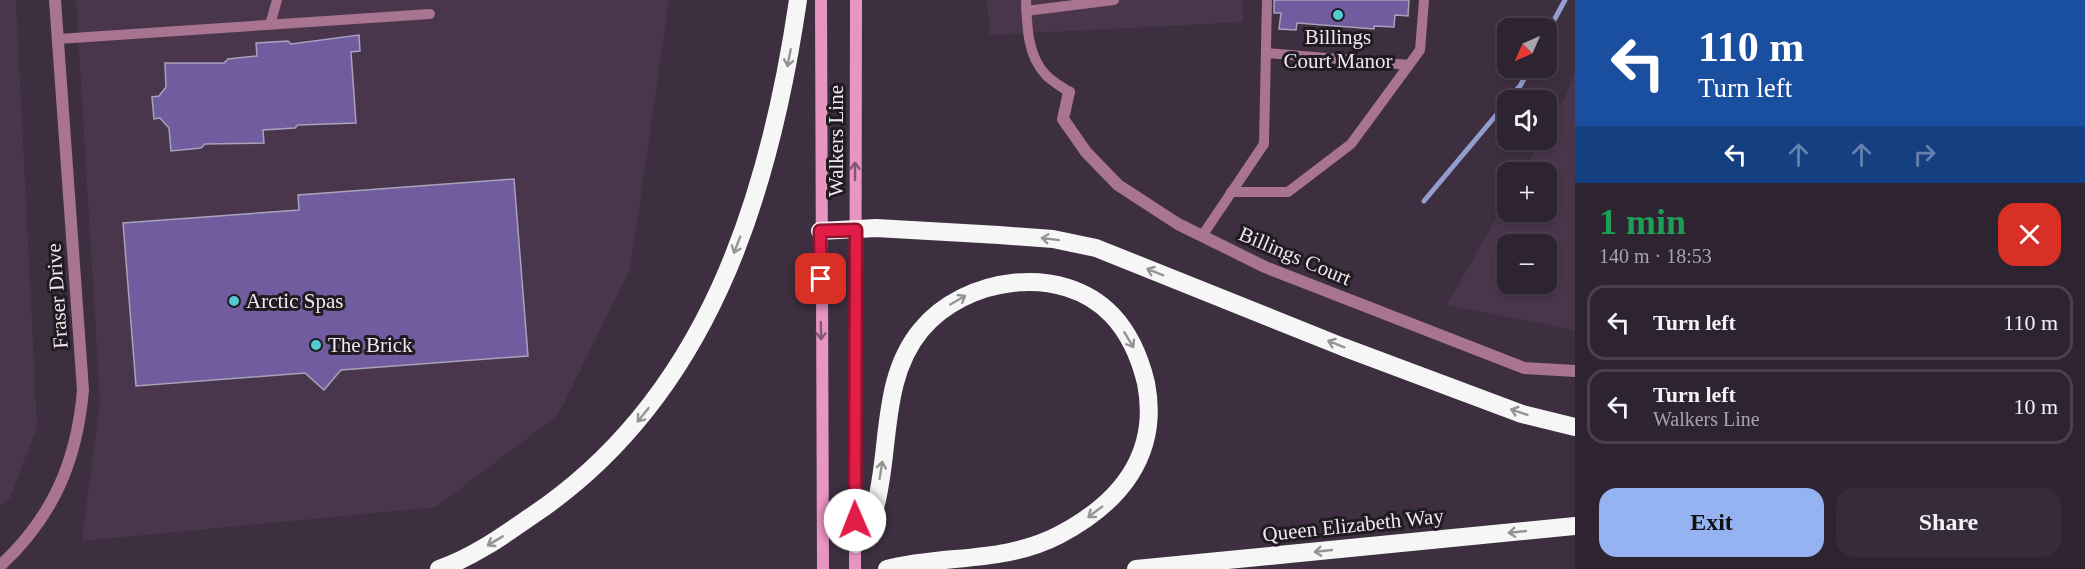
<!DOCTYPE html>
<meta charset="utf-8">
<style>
:root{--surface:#2e2330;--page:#362b38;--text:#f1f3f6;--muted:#a7a4ab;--line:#49404c;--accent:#95b2f1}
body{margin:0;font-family:Georgia,serif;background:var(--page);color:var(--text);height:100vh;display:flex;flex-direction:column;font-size:22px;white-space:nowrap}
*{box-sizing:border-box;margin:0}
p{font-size:20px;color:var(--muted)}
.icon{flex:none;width:33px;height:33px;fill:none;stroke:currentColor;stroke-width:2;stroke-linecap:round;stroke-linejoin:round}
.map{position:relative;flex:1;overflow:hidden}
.side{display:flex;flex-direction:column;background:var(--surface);width:510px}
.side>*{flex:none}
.guide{background:#1a4fa0;color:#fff;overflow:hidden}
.needle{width:39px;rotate:225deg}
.controls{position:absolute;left:1497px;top:18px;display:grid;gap:12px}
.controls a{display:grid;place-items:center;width:60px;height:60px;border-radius:12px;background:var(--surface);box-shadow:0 3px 9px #0003,0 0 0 2px var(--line);font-size:30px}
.pin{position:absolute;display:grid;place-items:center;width:51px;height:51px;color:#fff;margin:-26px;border-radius:12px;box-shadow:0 3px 9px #0006}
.me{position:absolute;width:66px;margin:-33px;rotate:359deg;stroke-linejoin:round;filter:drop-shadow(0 0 4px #0008)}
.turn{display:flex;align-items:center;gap:21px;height:126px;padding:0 24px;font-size:27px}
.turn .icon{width:78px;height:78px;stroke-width:2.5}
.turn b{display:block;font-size:42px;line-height:51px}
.lanes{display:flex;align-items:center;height:57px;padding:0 24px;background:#0003;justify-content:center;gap:30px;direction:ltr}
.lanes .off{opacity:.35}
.round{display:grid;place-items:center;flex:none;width:63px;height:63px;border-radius:18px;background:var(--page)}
.head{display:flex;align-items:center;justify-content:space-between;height:102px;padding:0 24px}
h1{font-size:36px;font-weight:600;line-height:45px;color:#1e9e55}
.action{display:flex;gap:12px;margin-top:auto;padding:12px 24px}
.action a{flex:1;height:69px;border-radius:18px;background:var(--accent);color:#111;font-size:24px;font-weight:600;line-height:69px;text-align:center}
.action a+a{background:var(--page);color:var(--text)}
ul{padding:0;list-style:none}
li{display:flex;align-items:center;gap:18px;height:75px;margin:0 12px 9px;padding:0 12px;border:3px solid var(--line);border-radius:18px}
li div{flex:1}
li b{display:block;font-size:22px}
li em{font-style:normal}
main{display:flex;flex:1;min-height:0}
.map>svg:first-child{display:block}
</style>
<main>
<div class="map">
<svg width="1575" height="569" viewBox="0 0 1575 569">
<rect width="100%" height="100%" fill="#3d2f40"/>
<path fill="#49364c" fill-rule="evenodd" d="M 0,0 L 16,0 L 37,427 L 10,498 L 0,506 Z
M 76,0 L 669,0 L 630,270 L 558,415 L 436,507 L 82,541 L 100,401 Z
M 987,0 L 1243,0 L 1243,22 L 990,35 Z
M 1575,72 L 1575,330 L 1447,305 L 1507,199 L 1508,212 L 1546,212 L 1546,172 L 1522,172 L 1541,140 L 1546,140 L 1547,130 L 1565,97 ZM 1508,244 L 1546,244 L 1546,284 L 1508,284 Z"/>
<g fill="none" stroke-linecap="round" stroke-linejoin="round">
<path stroke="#949dd0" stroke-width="5" d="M 1546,35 L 1565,0
M 1508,100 L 1520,86 L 1530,68
M 1424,201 L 1508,101"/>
</g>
<path fill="#725ca0" stroke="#a8a2ba" stroke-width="1.5" d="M 1274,0 L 1409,0 L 1408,16 L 1395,15 L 1394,27 L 1374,26 L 1374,29 L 1297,23 L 1296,30 L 1279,29 L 1281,13 L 1274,13 Z
M 359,35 L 360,51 L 351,52 L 356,123 L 298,125 L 295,128 L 263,130 L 264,143 L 205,144 L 201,148 L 171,151 L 169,128 L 160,118 L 154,119 L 152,97 L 159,96 L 166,87 L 165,63 L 224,63 L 228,59 L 257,56 L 256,43 L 288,41 L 291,44 Z
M 514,179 L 528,356 L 341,370 L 324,390 L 305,373 L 136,386 L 123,223 L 299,210 L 298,195 Z"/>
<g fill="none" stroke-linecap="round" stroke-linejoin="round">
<path stroke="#a8748f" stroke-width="10" d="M 1026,0 C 1027,25 1027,54 1045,74 C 1051,81 1061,86 1069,92
M 1026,11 L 1114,0
M 270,25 L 277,0
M 58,39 L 430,14
M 1266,53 L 1409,65
M 1231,192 L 1288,192 L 1351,144 L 1420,50 L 1424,0
M 1202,236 L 1264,144 L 1267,0"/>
<path stroke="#a8748f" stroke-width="12" d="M 1069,92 L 1063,119 L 1086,152 L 1118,185 L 1178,224 L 1265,267 L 1524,368 L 1575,371"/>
<path stroke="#a8748f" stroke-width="12" d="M 0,566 C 53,517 77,461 83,390 L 55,0"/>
<path stroke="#e895c2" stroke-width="12" d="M 821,0 L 823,569
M 855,569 L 856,0"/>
<path stroke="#f6f6f6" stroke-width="18" d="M 820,231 L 876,228 L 999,235 L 1053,239 L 1096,248 L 1343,347 L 1522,414 L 1575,427
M 856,544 C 862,532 872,520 875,508 C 891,450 880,379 921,330 C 964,277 1062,262 1112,315 C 1130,334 1140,358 1146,383 C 1160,454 1120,503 1059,535 C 1003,564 945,554 887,569
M 439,569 C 473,557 503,536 533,515 C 707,398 769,198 798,0
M 1136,569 L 1575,526"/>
</g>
<defs><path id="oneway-shaft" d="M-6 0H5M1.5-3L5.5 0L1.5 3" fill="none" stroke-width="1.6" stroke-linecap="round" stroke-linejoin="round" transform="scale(1.5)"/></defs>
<g stroke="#969396">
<use href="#oneway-shaft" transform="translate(789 58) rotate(101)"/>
<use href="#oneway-shaft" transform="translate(1050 239) rotate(-173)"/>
<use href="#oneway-shaft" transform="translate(737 245) rotate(111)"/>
<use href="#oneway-shaft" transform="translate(1155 272) rotate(-158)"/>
<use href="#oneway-shaft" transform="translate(958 300) rotate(-30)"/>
<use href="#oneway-shaft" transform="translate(1129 340) rotate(59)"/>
<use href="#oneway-shaft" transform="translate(1336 344) rotate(-158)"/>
<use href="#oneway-shaft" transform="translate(1519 412) rotate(-161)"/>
<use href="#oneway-shaft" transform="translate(643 415) rotate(129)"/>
<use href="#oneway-shaft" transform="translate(881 470) rotate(-81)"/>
<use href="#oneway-shaft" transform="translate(1095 512) rotate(143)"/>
<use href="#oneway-shaft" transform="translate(1517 532) rotate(174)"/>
<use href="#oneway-shaft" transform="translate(495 541) rotate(149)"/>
<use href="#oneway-shaft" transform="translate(1323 551) rotate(174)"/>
</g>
<g stroke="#845872">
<use href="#oneway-shaft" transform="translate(855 171) rotate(-90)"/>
<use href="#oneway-shaft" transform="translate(821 331) rotate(89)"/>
</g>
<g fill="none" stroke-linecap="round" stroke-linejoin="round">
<g stroke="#92132f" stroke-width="15">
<path id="route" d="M 821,279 L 820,231 L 856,230 L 855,520"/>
</g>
<use href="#route" stroke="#e11d48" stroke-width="10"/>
</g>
<g fill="#52ccd1" stroke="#201a21" stroke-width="2">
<circle cx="1338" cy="15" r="6"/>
<circle cx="234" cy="301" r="6"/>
<circle cx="316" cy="345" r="6"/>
</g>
<g text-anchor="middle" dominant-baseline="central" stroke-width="6" stroke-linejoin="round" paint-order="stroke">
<g font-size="21" fill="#f0e7f1" stroke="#201a21" text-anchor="start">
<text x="1338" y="37" text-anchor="middle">Billings<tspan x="1338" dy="24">Court Manor</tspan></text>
<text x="246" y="301">Arctic Spas</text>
<text x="328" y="345">The Brick</text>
</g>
<g font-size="21" fill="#f0e7f1" stroke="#201a21">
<text transform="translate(836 141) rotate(-90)">Walkers Line</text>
<text transform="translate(1295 256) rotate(23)">Billings Court</text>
<text transform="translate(57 296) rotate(-94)">Fraser Drive</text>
<text transform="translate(1353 525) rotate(-6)">Queen Elizabeth Way</text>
</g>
</g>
</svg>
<div class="controls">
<a><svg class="needle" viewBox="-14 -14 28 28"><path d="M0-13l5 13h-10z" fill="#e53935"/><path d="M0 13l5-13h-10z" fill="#a7a4ab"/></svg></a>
<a><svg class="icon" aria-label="sound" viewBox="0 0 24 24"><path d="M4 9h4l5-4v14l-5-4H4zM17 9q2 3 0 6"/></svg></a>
<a>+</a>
<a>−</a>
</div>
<div class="pin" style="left:821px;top:279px;background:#d93025"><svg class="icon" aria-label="arrive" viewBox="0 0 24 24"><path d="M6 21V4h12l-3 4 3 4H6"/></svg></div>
<svg class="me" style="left:855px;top:520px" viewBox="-20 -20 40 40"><circle r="19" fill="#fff"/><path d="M0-13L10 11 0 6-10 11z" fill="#e11d48"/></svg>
</div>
<section class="side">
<div class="guide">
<div class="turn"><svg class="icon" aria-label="left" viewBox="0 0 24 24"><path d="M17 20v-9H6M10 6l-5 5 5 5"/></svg><div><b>110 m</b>Turn left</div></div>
<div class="lanes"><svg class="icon" aria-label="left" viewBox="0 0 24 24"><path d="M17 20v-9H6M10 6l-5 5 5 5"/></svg><svg class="icon off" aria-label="ahead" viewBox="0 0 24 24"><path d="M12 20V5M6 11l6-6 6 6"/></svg><svg class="icon off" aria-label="ahead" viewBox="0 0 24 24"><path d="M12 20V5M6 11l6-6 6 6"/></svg><svg class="icon off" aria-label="right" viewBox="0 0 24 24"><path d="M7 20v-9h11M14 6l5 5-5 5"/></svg></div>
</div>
<div class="head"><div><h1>1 min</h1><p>140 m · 18:53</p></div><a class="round" style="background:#d93025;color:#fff"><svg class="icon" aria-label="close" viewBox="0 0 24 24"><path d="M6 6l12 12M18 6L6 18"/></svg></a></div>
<ul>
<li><svg class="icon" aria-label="left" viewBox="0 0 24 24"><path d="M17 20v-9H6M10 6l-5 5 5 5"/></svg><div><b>Turn left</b></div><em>110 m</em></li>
<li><svg class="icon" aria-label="left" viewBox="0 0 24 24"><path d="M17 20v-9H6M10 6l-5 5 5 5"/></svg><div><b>Turn left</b><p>Walkers Line</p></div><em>10 m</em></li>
</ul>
<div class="action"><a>Exit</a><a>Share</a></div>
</section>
</main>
